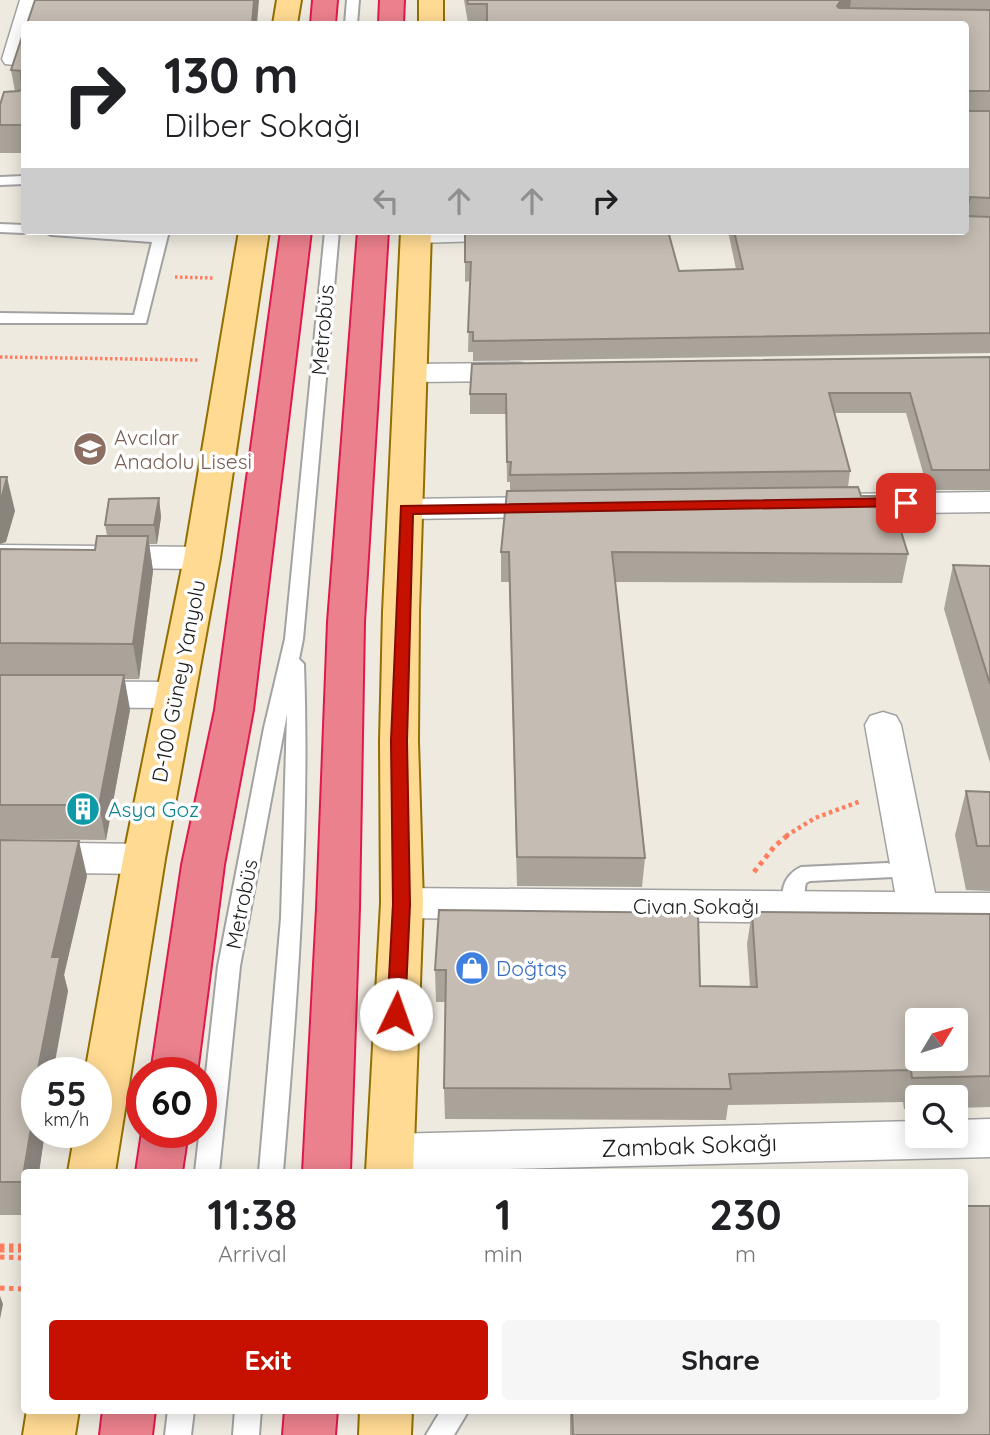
<!DOCTYPE html>
<meta charset="utf-8">
<style>
:root{--surface:#fff;--page:#f6f6f6;--text:#202124;--muted:#757577;--accent:#c61100}
body{margin:0;font-family:Quicksand,sans-serif;background:var(--page);color:var(--text);height:100vh;display:flex;flex-direction:column;font-size:26px;white-space:nowrap}
*{box-sizing:border-box;margin:0}
p{font-size:23px;color:var(--muted)}
.icon{flex:none;width:38px;height:38px;fill:none;stroke:currentColor;stroke-width:2;stroke-linecap:round;stroke-linejoin:round}
.map{position:relative;flex:1;overflow:hidden}
.drawer{position:absolute;left:21px;top:1169px;width:947px;height:245px;display:flex;flex-direction:column;background:var(--surface);border-radius:7px;box-shadow:0 4px 18px #0003}
.drawer>*{flex:none}
.guide{position:absolute;left:21px;top:21px;width:948px;height:214px;border-radius:7px;box-shadow:0 4px 18px #0003;background:#fff;color:var(--text);overflow:hidden}
.needle{width:46px;rotate:52deg}
.tools{position:absolute;left:905px;top:1008px;display:grid;gap:14px}
.tools a{display:grid;place-items:center;width:63px;height:63px;border-radius:7px;background:var(--surface);box-shadow:0 4px 18px #0003;font-size:35px}
.speed{position:absolute;left:21px;top:1057px;display:flex;gap:14px;font-size:35px;font-weight:700;text-align:center}
.speed>*{display:grid;place-content:center;width:91px;height:91px;border-radius:50%;background:var(--surface);box-shadow:0 4px 18px #0003;line-height:1}
.speed small{font-size:18px;font-weight:400}
.speed .limit{border:10px solid #d22;background:#fff;color:#111}
.pin{position:absolute;display:grid;place-items:center;width:60px;height:60px;color:#fff;margin:-30px;border-radius:14px;box-shadow:0 4px 10px #0006}
.me{position:absolute;width:77px;margin:-38px;rotate:3deg;stroke-linejoin:round;filter:drop-shadow(0 0 5px #0008)}
.turn{display:flex;align-items:center;gap:24px;height:147px;padding:0 28px;font-size:32px}
.turn .icon{width:91px;height:91px;stroke-width:2.5}
.turn b{display:block;font-size:49px;line-height:60px}
.lanes{display:flex;align-items:center;height:66px;padding:0 28px;background:#0003;justify-content:center;gap:35px;direction:ltr}
.lanes .off{opacity:.35}
.eta{display:flex;justify-content:space-evenly;align-items:center;height:119px;text-align:center}
.eta b{font-size:42px;font-weight:700;line-height:49px}
.action{display:flex;gap:14px;margin-top:auto;padding:14px 28px}
.action a{flex:1;height:80px;border-radius:7px;background:var(--accent);color:#fff;font-size:28px;font-weight:700;line-height:80px;text-align:center}
.action a+a{background:var(--page);color:var(--text)}
.map>svg:first-child{display:block}
</style>
<div class="map">
<svg width="990" height="1435" viewBox="0 0 990 1435">
<rect width="100%" height="100%" fill="#eeeae0"/>
<g fill="none" stroke-linecap="round" stroke-linejoin="round">
<g stroke="#a2a2a2" stroke-width="4">
<path id="lane" d="M 347,0 L 359,0 L 357,24 L 345,24 Z
M 24,176 L 24,184 L 0,185 L 0,177 Z
M 0,224 L 24,225 L 24,231 L 30,231 L 24,233 L 0,232 Z
M 44,231 L 154,233 L 169,231 L 146,323 L 0,323 L 0,313 L 134,315 L 152,242 L 51,235 Z
M 325,231 L 339,231 L 303,639 L 299,659 L 304,664 C 310,834 297,1003 283,1172 L 259,1172 L 281,918 L 287,714 L 240,966 L 219,1172 L 195,1172 L 218,966 L 264,728 L 285,639 Z
M 887,863 L 894,865 L 897,871 L 894,877 L 810,881 L 806,883 C 803,893 807,904 802,913 L 795,915 L 788,913 C 778,895 782,876 801,867 Z
M 168,1410 L 194,1410 L 191,1435 L 165,1435 Z
M 235,1410 L 261,1410 L 259,1435 L 233,1435 Z
M 441,1410 L 469,1410 L 454,1435 L 426,1435 Z"/>
</g>
<g stroke="#a2a2a2" stroke-width="3">
<path id="street" d="M 20,0 L 44,0 L 37,24 L 24,24 L 24,66 L 5,64 L 2,59 Z
M 405,231 L 528,231 L 529,232 L 525,238 L 515,240 L 416,243 L 406,241 L 402,235 Z
M 520,363 L 531,366 L 535,372 L 531,378 L 520,381 L 412,382 L 401,379 L 397,373 L 401,367 L 412,364 Z
M 990,492 L 990,512 L 841,514 L 829,511 L 825,504 L 829,497 L 841,494 Z
M 555,497 L 567,500 L 571,507 L 567,514 L 555,517 L 406,519 L 394,516 L 390,509 L 394,502 L 406,499 Z
M 0,545 L 202,547 L 214,550 L 219,558 L 214,566 L 202,569 L 0,567 Z
M 0,681 L 175,682 L 188,686 L 193,695 L 188,704 L 175,708 L 0,707 Z
M 883,712 L 896,716 L 901,725 L 935,893 L 990,893 L 990,925 L 402,918 L 388,914 L 382,903 L 388,892 L 402,888 L 895,892 L 865,725 L 870,716 Z
M 0,842 L 144,844 L 158,848 L 164,859 L 158,870 L 144,874 L 0,872 Z
M 990,1119 L 990,1157 L 389,1172 L 373,1167 L 367,1153 L 373,1139 L 389,1134 L 917,1121 L 917,1136 L 956,1136 L 956,1120 Z"/>
</g>
<g stroke="#926f00" stroke-width="4">
<path id="primary" d="M 277,0 L 301,0 L 297,24 L 273,24 Z
M 419,0 L 443,0 L 443,24 L 419,24 Z
M 239,231 L 269,231 L 220,558 L 165,859 L 115,1172 L 68,1172 L 75,1132 L 96,1132 L 96,1073 L 85,1073 L 123,859 L 184,558 Z
M 401,231 L 431,231 L 419,612 L 418,741 L 423,903 L 413,1172 L 366,1172 L 381,903 L 380,741 L 383,612 Z
M 27,1410 L 79,1410 L 75,1435 L 23,1435 Z
M 360,1410 L 412,1410 L 411,1435 L 359,1435 Z"/>
</g>
<g stroke="#df194c" stroke-width="4">
<path id="highway" d="M 313,0 L 337,0 L 335,24 L 311,24 Z
M 380,0 L 404,0 L 403,24 L 379,24 Z
M 281,231 L 311,231 L 253,710 L 224,865 L 197,1073 L 151,1073 L 182,865 L 215,710 Z
M 358,231 L 388,231 L 364,622 L 359,908 L 350,1172 L 303,1172 L 317,908 L 328,622 Z
M 142,1132 L 188,1132 L 182,1172 L 136,1172 Z
M 103,1410 L 155,1410 L 152,1435 L 100,1435 Z
M 285,1410 L 337,1410 L 335,1435 L 283,1435 Z"/>
</g>
<path stroke="#ff7e5f" stroke-width="3.5" stroke-dasharray="2.5 2.5" stroke-linecap="butt" d="M 175,277 L 213,278
M 0,357 L 198,360"/>
<path stroke="#ff7e5f" stroke-width="4.5" stroke-dasharray="3.5 3.5" stroke-linecap="butt" d="M 786,836 L 815,818 L 861,801"/>
<path stroke="#ff7e5f" stroke-width="5" stroke-dasharray="4.5 4.5" stroke-linecap="butt" d="M 754,872 L 774,847 L 789,834
M 0,1246 L 24,1246
M 0,1250 L 24,1250
M 0,1257 L 24,1258
M 0,1288 L 24,1289"/>
<use href="#lane" fill="#fff" fill-rule="evenodd"/>
<use href="#street" fill="#fff" fill-rule="evenodd"/>
<use href="#primary" fill="#ffda93" fill-rule="evenodd"/>
<use href="#highway" fill="#eb818c" fill-rule="evenodd"/>
</g>
<path fill="#a9a39a" d="M 464,0 L 990,0 L 990,110 L 968,110 L 990,111 L 990,217 L 966,216 L 966,24 L 468,23 Z
M 24,31 L 24,153 L 0,153 L 0,105 L 15,91 L 11,70 Z
M 990,217 L 990,353 L 473,361 L 473,352 L 468,352 L 470,281 L 465,282 L 465,231 L 679,271 L 736,269 L 728,231 L 966,231 Z
M 990,357 L 990,490 L 928,490 L 906,413 L 835,413 L 850,471 L 848,487 L 861,496 L 908,554 L 902,583 L 615,582 L 645,858 L 642,887 L 517,886 L 509,582 L 501,582 L 501,552 L 510,491 L 510,482 L 507,482 L 506,414 L 470,414 L 470,394 Z
M 159,498 L 161,517 L 157,544 L 149,544 L 153,571 L 139,679 L 124,679 L 130,710 L 106,840 L 0,839 L 0,549 L 95,550 L 107,536 L 105,525 Z
M 953,565 L 990,566 L 990,763 L 944,609 Z
M 966,791 L 990,792 L 990,891 L 966,890 L 955,835 Z
M 0,840 L 87,876 L 64,975 L 68,991 L 37,1132 L 45,1132 L 39,1172 L 24,1172 L 24,1215 L 0,1215 Z
M 752,912 L 990,914 L 990,1107 L 956,1108 L 956,1097 L 917,1097 L 917,1109 L 904,1109 L 903,1102 L 728,1105 L 726,1120 L 445,1119 L 444,1088 L 445,1002 L 436,1002 L 435,970 L 700,986 L 750,987 L 747,944 Z
M 570,1410 L 964,1410 L 990,1435 L 570,1435 Z"/>
<path fill="#8a847d" d="M 254,0 L 259,0 L 257,24 L 252,24 Z
M 841,0 L 851,0 L 849,14 L 837,6 Z
M 7,477 L 15,511 L 6,542 L 0,544 L 0,503 Z
M 159,498 L 161,517 L 157,544 L 154,525 Z
M 148,536 L 153,571 L 139,679 L 133,644 Z
M 124,675 L 130,710 L 106,840 L 99,805 Z
M 79,841 L 87,876 L 64,975 L 68,991 L 53,1073 L 39,1073 L 38,1069 L 52,957 Z
M 37,1093 L 37,1132 L 45,1132 L 39,1172 L 24,1172 L 24,1192 L 22,1182 Z
M 0,1296 L 3,1304 L 0,1319 Z"/>
<path fill="#c5bdb3" stroke="#8a847d" stroke-width="2" fill-rule="evenodd" d="M 35,0 L 254,0 L 252,24 L 27,24 Z
M 467,0 L 841,0 L 837,6 L 839,8 L 990,10 L 990,91 L 967,91 L 968,111 L 990,111 L 990,198 L 970,197 L 967,209 L 966,209 L 966,24 L 487,24 L 487,4 L 468,4 Z
M 24,31 L 24,125 L 0,125 L 0,105 L 4,92 L 19,91 L 22,89 L 21,71 L 11,70 Z
M 966,216 L 990,217 L 990,333 L 473,341 L 473,332 L 468,332 L 471,262 L 465,262 L 465,231 L 668,231 L 679,271 L 743,269 L 734,231 L 966,231 Z
M 990,357 L 990,470 L 932,470 L 910,393 L 829,393 L 850,471 L 510,475 L 511,462 L 507,462 L 506,394 L 470,394 L 472,364 Z
M 0,477 L 7,477 L 0,503 Z
M 858,487 L 861,496 L 890,496 L 908,554 L 612,552 L 645,858 L 517,857 L 509,552 L 501,552 L 507,491 Z
M 159,498 L 154,525 L 105,525 L 109,499 Z
M 97,536 L 148,536 L 133,644 L 0,643 L 0,549 L 95,550 Z
M 953,565 L 990,566 L 990,684 Z
M 0,675 L 124,675 L 99,805 L 0,805 Z
M 966,791 L 990,792 L 990,846 L 977,846 Z
M 0,840 L 79,841 L 52,957 L 60,957 L 38,1069 L 41,1069 L 40,1073 L 37,1073 L 37,1093 L 22,1182 L 0,1182 Z
M 439,910 L 698,913 L 700,986 L 757,987 L 752,912 L 990,914 L 990,1076 L 912,1078 L 911,1070 L 729,1074 L 731,1089 L 444,1088 L 446,970 L 435,970 ZM 917,1020 L 956,1020 L 956,1059 L 917,1059 Z
M 964,1206 L 990,1206 L 990,1435 L 573,1435 L 572,1410 L 964,1410 Z"/>
<path fill="#c61100" stroke="#810b00" stroke-width="2" d="M 906,498 L 914,503 L 912,506 L 413,514 L 407,741 L 410,904 L 405,1014 L 402,1020 L 396,1022 L 390,1020 L 387,1014 L 393,904 L 391,741 L 401,506 Z"/>
<defs>
<g id="school-disc" transform="scale(1.75)"><circle r="9.5" fill="#8d6e63" stroke="#fff"/><path d="M0-5L7-2L0 1L-7-2ZM-4 1L0 2.5L4 1V4Q0 6-4 4Z" fill="#fff"/></g>
<g id="building-disc" transform="scale(1.75)"><circle r="9.5" fill="#0f9aa8" stroke="#fff"/><path d="M-4-6H4V6H1V3H-1V6H-4ZM-2.5-4.3h1.7v1.8h-1.7ZM.8-4.3h1.7v1.8H.8ZM-2.5-1h1.7V.8h-1.7ZM.8-1h1.7V.8H.8Z" fill="#fff"/></g>
<g id="shop-disc" transform="scale(1.75)"><circle r="9.5" fill="#3f7fe0" stroke="#fff"/><path d="M-5-2.5h2.3a2.7 3.5 0 0 1 5.4 0H5L5.5 6h-11ZM-1.5-2.5h3a1.5 2.3 0 0 0-3 0Z" fill="#fff"/></g>
</defs>
<g fill-rule="evenodd">
<use href="#school-disc" x="90" y="449"/>
<use href="#building-disc" x="83" y="809"/>
<use href="#shop-disc" x="472" y="968"/>
</g>
<g text-anchor="middle" dominant-baseline="central" stroke-width="7" stroke-linejoin="round" paint-order="stroke">
<g font-size="21" fill="#1b1b1b" stroke="#fff">
<text transform="translate(322 330) rotate(-85)">Metrobüs</text>
<text transform="translate(178 681) rotate(-79)">D-100 Güney Yanyolu</text>
<text transform="translate(241 904) rotate(-79)">Metrobüs</text>
<text x="696" y="906">Civan Sokağı</text>
</g>
<g font-size="21" fill="#785e54" stroke="#fff" text-anchor="start">
<text x="114" y="437">Avcılar<tspan x="114" dy="24">Anadolu Lisesi</tspan></text>
</g>
<g font-size="21" fill="#0d838f" stroke="#fff" text-anchor="start">
<text x="108" y="809">Asya Goz</text>
</g>
<g font-size="21" fill="#366cbe" stroke="#fff" text-anchor="start">
<text x="496" y="968">Doğtaş</text>
</g>
<g font-size="24" fill="#1b1b1b" stroke="#fff">
<text transform="translate(689 1145) rotate(-2)">Zambak Sokağı</text>
</g>
</g>
</svg>
<div class="tools">
<a><svg class="needle" viewBox="-14 -14 28 28"><path d="M0-13l5 13h-10z" fill="#e53935"/><path d="M0 13l5-13h-10z" fill="#757577"/></svg></a>
<a><svg class="icon" aria-label="search" viewBox="0 0 24 24"><circle cx="10" cy="10" r="6"/><path d="M15 15l6 6"/></svg></a>
</div>
<div class="speed"><div>55<small>km/h</small></div><div class="limit">60</div></div>
<div class="pin" style="left:906px;top:503px;background:#d93025"><svg class="icon" aria-label="arrive" viewBox="0 0 24 24"><path d="M6 21V4h12l-3 4 3 4H6"/></svg></div>
<svg class="me" style="left:396px;top:1014px" viewBox="-20 -20 40 40"><circle r="19" fill="#fff"/><path d="M0-13L10 11 0 6-10 11z" fill="#c61100"/></svg>
<div class="guide">
<div class="turn"><svg class="icon" aria-label="right" viewBox="0 0 24 24"><path d="M7 20v-9h11M14 6l5 5-5 5"/></svg><div><b>130 m</b>Dilber Sokağı</div></div>
<div class="lanes"><svg class="icon off" aria-label="left" viewBox="0 0 24 24"><path d="M17 20v-9H6M10 6l-5 5 5 5"/></svg><svg class="icon off" aria-label="ahead" viewBox="0 0 24 24"><path d="M12 20V5M6 11l6-6 6 6"/></svg><svg class="icon off" aria-label="ahead" viewBox="0 0 24 24"><path d="M12 20V5M6 11l6-6 6 6"/></svg><svg class="icon" aria-label="right" viewBox="0 0 24 24"><path d="M7 20v-9h11M14 6l5 5-5 5"/></svg></div>
</div>
<section class="drawer">
<div class="eta">
<div><b>11:38</b><p>Arrival</p></div>
<div><b>1</b><p>min</p></div>
<div><b>230</b><p>m</p></div>
</div>
<div class="action"><a>Exit</a><a>Share</a></div>
</section>
</div>
